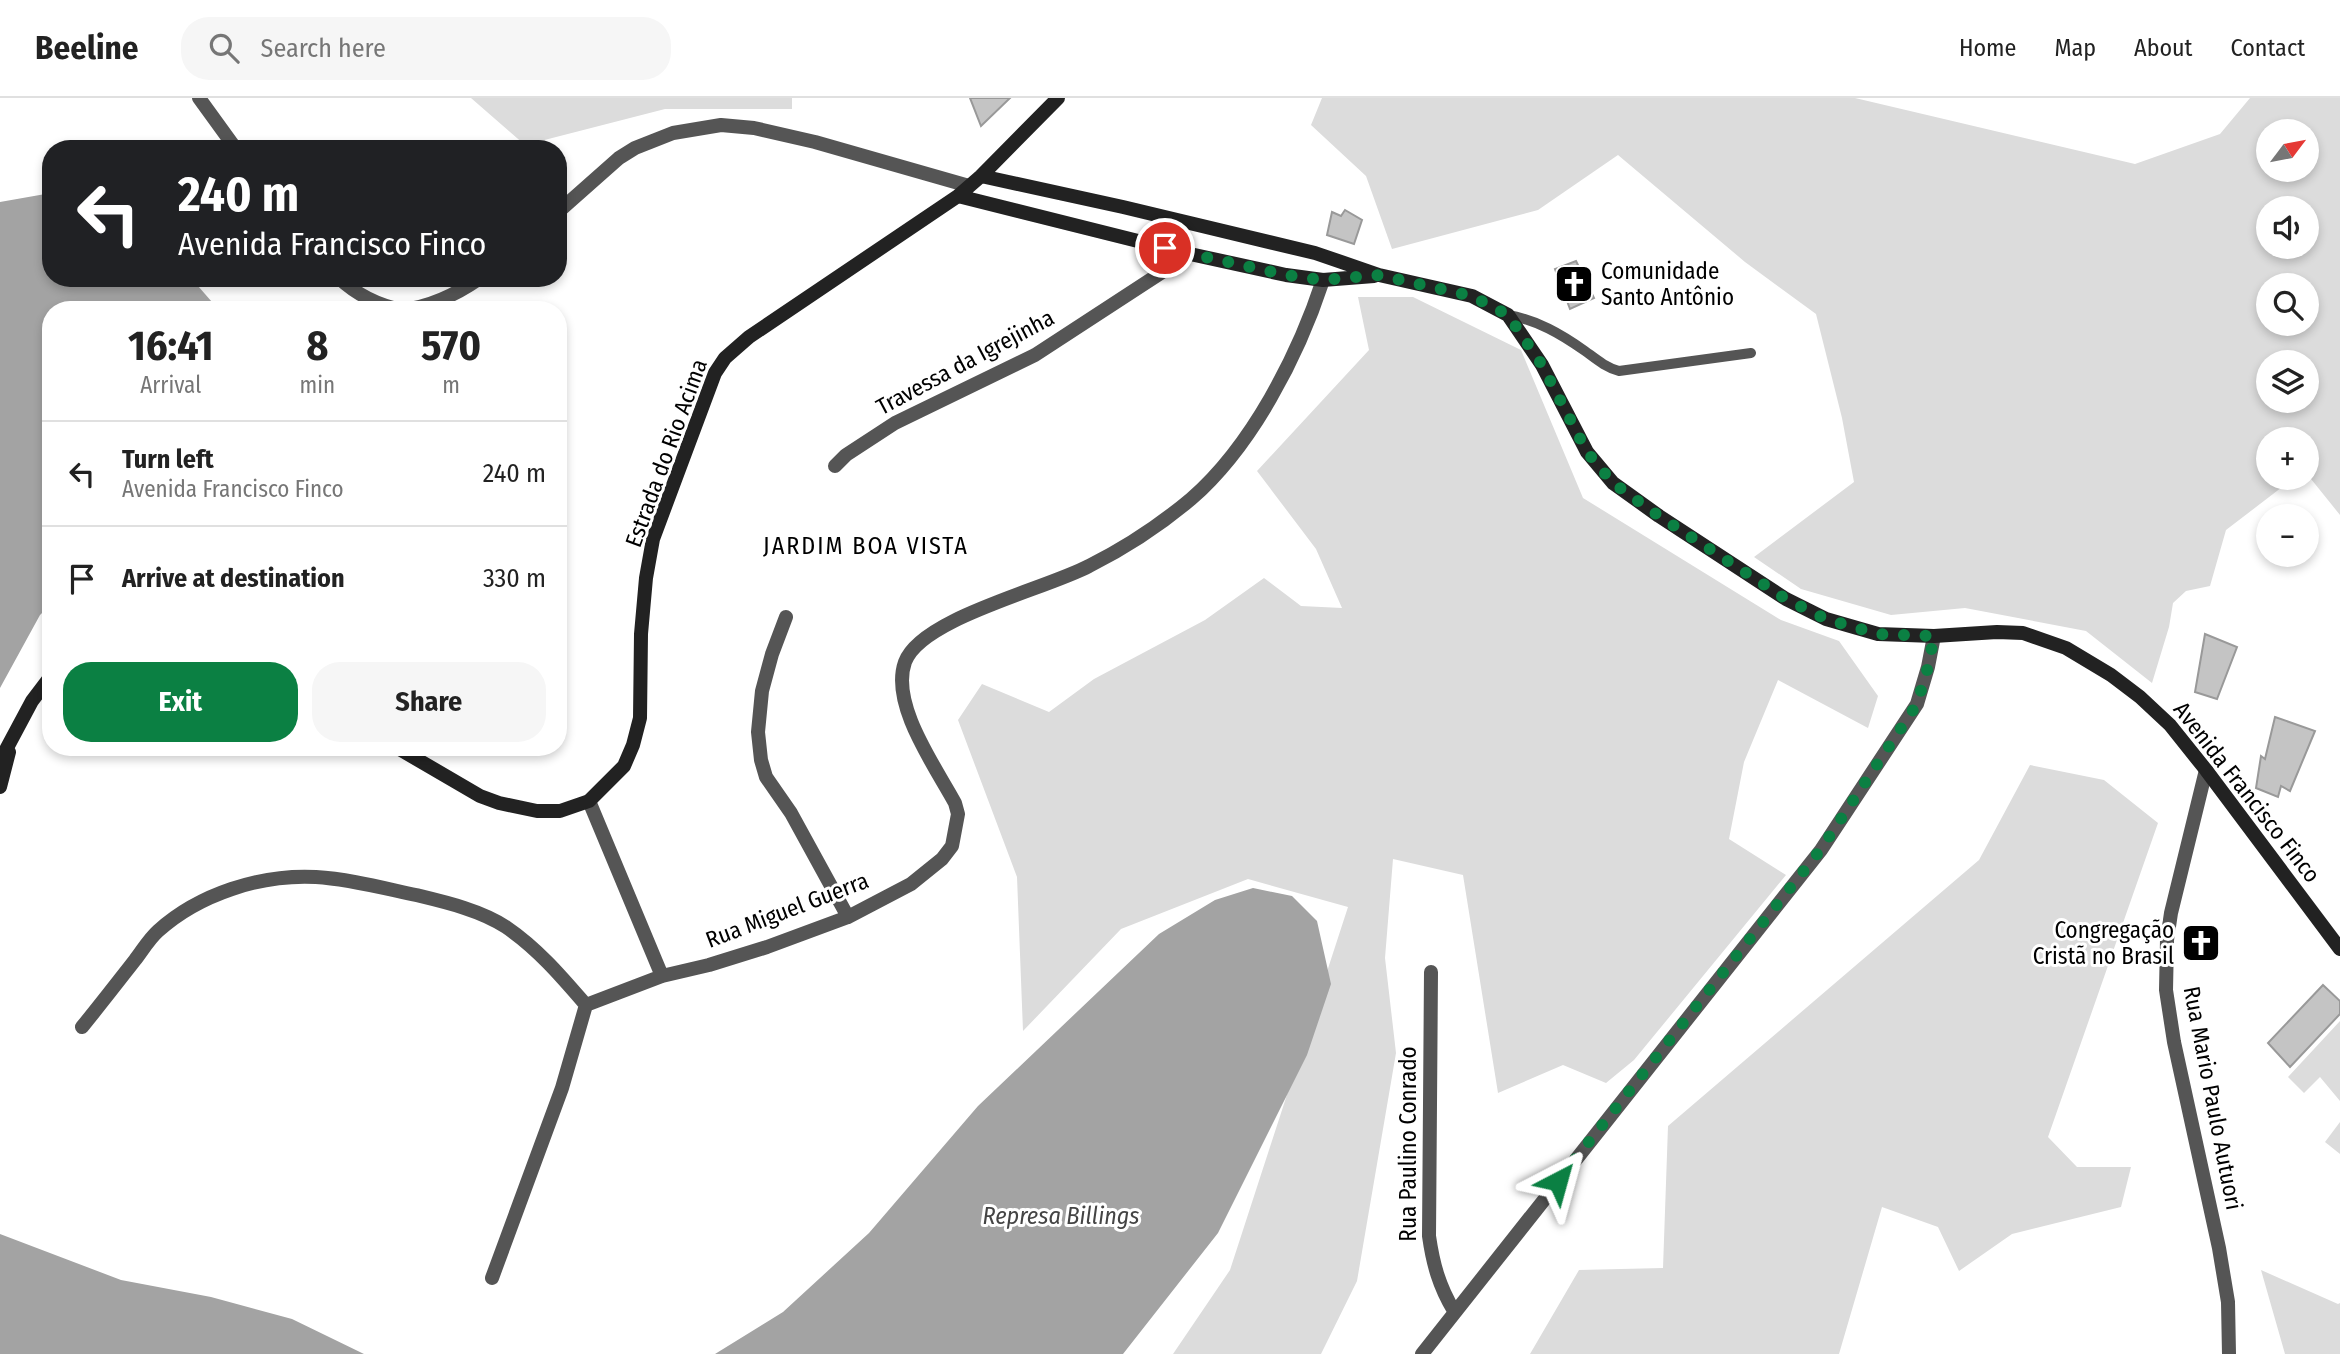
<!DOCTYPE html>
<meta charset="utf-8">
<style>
:root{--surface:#fff;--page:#f6f6f6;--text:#222;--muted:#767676;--line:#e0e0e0;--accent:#0b8043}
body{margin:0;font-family:"Fira Sans Condensed",sans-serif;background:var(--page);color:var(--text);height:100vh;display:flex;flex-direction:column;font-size:26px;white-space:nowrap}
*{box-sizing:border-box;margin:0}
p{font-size:23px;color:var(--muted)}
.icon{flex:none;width:38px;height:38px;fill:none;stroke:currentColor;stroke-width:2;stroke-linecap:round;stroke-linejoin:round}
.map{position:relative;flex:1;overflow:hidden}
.side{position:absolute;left:42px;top:203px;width:525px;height:455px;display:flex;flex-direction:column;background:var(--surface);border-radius:28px;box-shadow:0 4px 10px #0003}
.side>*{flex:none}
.hud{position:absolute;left:42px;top:42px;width:525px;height:147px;border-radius:28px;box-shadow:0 4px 10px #0003;background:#202124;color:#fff;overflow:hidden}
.needle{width:46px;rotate:58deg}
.fabs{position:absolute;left:2256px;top:21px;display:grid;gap:14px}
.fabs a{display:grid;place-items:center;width:63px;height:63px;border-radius:50%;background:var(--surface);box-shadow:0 4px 10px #0003;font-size:35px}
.pin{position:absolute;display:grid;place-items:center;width:60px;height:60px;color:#fff;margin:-30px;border:4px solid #fff;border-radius:50%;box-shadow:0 2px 7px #0007}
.me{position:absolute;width:77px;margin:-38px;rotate:39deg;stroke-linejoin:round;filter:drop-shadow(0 0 5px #0008)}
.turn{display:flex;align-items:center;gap:24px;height:147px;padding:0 21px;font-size:32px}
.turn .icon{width:91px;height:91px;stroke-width:2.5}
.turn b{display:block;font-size:49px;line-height:60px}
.eta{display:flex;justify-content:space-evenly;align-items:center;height:119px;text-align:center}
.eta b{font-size:42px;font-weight:700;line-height:49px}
.cta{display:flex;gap:14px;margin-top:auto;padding:14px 21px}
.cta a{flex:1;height:80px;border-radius:28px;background:var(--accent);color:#fff;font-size:28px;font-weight:700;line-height:80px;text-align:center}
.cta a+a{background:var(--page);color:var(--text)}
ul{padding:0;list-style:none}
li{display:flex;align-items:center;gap:21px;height:105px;padding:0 21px;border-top:2px solid var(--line)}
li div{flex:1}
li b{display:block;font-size:26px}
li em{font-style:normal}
header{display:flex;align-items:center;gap:42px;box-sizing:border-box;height:98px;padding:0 35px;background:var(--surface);border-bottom:2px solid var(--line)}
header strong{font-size:33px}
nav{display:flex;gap:38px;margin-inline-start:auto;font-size:24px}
.search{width:490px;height:63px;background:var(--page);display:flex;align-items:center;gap:18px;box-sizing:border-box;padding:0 24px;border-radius:28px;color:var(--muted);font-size:26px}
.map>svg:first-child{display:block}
</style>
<header>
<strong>Beeline</strong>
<div class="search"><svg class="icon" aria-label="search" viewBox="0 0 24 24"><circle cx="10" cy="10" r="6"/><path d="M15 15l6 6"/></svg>Search here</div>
<nav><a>Home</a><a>Map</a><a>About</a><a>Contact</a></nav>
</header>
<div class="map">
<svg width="2340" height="1256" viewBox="0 0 2340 1256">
<rect width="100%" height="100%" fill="#fff"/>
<path fill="#dcdcdc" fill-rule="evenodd" d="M 471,0 L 792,0 L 792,11 L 665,11 L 525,47 Z
M 1322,0 L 1855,0 L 2135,66 L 2220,36 L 2250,0 L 2340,0 L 2340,417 L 2307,376 L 2306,341 L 2268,341 L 2268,380 L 2294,380 L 2226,432 L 2210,488 L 2186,493 L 2173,505 L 2169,529 L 2152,585 L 2086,533 L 1965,510 L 1891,517 L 1801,491 L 1754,459 L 1854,384 L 1842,320 L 1816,216 L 1745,164 L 1618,57 L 1538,112 L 1392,151 L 1366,78 L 1311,27 ZM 2306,33 L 2306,72 L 2268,72 L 2268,33 ZM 2306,110 L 2306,149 L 2268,149 L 2268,110 ZM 2306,187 L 2306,226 L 2268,226 L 2268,187 ZM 2306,264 L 2306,303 L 2268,303 L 2268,264 Z
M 1358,199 L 1413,199 L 1521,252 L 1583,400 L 1781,522 L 1839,543 L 1878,598 L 1868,630 L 1778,582 L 1744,664 L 1729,741 L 1786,777 L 1634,962 L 1606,985 L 1563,967 L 1498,995 L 1463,777 L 1393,761 L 1385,860 L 1396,955 L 1357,1183 L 1321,1256 L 1173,1256 L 1230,1172 L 1348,809 L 1248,781 L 1121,831 L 1023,933 L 1017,779 L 958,622 L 982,586 L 1049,614 L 1094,581 L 1205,522 L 1264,480 L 1301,508 L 1342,510 L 1316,451 L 1257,373 L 1369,252 Z
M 2030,667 L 2104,682 L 2158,725 L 2048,1039 L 2077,1069 L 2131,1069 L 2121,1109 L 2012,1136 L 1959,1173 L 1938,1129 L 1882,1109 L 1839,1256 L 1530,1256 L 1579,1172 L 1663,1170 L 1668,1028 L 1979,762 Z
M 2340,923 L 2340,1003 L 2320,979 L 2304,995 L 2288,979 Z
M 2340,1024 L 2340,1056 L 2325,1044 Z
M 2261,1172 L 2338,1206 L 2340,1205 L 2340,1256 L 2285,1256 Z"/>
<path fill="#a3a3a3" d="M 51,95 L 51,180 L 191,180 L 219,212 L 51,212 L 51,506 L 40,517 L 0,590 L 0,104 Z
M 1253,790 L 1292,798 L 1317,823 L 1331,886 L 1307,957 L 1218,1135 L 1123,1256 L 715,1256 L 783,1214 L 869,1135 L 978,1008 L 1159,836 L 1215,802 Z
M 0,1136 L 121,1182 L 211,1199 L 292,1221 L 364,1256 L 0,1256 Z"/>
<path fill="#c4c4c4" stroke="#999" stroke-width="2" d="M 970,0 L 1010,0 L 981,28 Z
M 1345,112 L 1362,122 L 1354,146 L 1327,137 L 1332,114 L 1341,118 Z
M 1576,163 L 1594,200 L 1570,211 L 1555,171 Z
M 2205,536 L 2237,549 L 2217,601 L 2195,594 Z
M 2275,619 L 2315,633 L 2290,693 L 2281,688 L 2278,699 L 2256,690 L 2261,658 L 2265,661 Z
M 2323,887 L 2340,903 L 2340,916 L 2290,969 L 2268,945 Z"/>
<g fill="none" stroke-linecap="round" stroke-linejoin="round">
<path stroke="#555" stroke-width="10" d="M 1508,217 C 1537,222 1561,236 1585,253 C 1596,261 1605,269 1619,273 L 1751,255"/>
<path stroke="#555" stroke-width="14" d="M 199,0 L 236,51
M 558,114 L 619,60 L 635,50 L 673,35 L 721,27 L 754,30 L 815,44 L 969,88
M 339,180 C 357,197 377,207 402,212
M 402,212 C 430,209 457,196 480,180
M 835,368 L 846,357 L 895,325 L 1035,257 L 1190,156
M 786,519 L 772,556 L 762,593 L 758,634 L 761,662 L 766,679 L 791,715 L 848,819
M 2206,672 L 2171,815 L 2167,842 L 2166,892 L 2174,944 L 2219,1150 L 2228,1204 L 2229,1256
M 589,703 L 662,878
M 1431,874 L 1429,1138 C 1433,1166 1439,1188 1454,1213
M 586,907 L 662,878 L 709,867 L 767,849 L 848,819 L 911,786 L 942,761 L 952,748 L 958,716 L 955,705 C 935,668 890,606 905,564 C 921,520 1046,491 1089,468 C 1125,450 1160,427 1191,401 C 1252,348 1298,258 1323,182
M 82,929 C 100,907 117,885 135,862 C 142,853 149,841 158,833 C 199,796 261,776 316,779 C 349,781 383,790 416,797 C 445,804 480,812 506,829 C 537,850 561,878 586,907
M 492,1180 L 562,990 L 586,907
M 1422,1256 L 1821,752 L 1917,606 L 1928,569 L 1934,538"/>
<path stroke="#222" stroke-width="14" d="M 981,78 L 1123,109 L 1315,155 L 1379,177 L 1472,198 L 1508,217 L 1542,267 L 1587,354 L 1613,385 L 1659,418 L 1786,501 L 1826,521 L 1878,536 L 1934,538 L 1997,534 L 2023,535 L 2066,550 L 2111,577 L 2140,599 L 2170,627 L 2206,672 L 2340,851
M 958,98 L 1190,156 L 1286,177 L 1323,182 L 1374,178
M 396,649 L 480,698 L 499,705 L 537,713 L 560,713 L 589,703 L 624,668 L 633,647 L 640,620 L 641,536 L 646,480 L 653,441 L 715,275 L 725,260 L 749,239 L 958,98 L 981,78 L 1058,0
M 0,663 L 32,603 L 51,578
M 0,689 L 9,654"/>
</g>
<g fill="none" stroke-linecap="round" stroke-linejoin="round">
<path stroke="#0b8043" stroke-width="12" stroke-dasharray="0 21.6" d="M 1165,150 L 1286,177 L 1323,182 L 1379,177 L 1472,198 L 1508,217 L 1542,267 L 1587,354 L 1613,385 L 1659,418 L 1786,501 L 1826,521 L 1878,536 L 1934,538 L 1928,569 L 1917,606 L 1821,751 L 1558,1083"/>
</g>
<defs>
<g id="church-square" transform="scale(2.0125)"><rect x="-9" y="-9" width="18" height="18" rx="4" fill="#000" stroke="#fff"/><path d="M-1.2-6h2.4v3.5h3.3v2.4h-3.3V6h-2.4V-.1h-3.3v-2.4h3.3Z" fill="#fff"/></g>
</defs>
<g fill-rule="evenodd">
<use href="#church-square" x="1574" y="186"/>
<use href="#church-square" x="2201" y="845"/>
</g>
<g text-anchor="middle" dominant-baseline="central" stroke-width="6" stroke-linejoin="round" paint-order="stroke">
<g font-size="23" fill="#000" stroke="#fff" text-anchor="start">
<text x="1601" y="173">Comunidade<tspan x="1601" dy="26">Santo Antônio</tspan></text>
<text x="2174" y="832" text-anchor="end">Congregação<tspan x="2174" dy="26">Cristã no Brasil</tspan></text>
</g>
<g font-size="23" fill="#000" stroke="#fff">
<text transform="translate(965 264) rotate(-28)">Travessa da Igrejinha</text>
<text transform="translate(666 355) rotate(-70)">Estrada do Rio Acima</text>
<text transform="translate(2247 694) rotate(52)">Avenida Francisco Finco</text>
<text transform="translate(787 812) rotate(-21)">Rua Miguel Guerra</text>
<text transform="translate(2213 1000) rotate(79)">Rua Mario Paulo Autuori</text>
<text transform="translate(1408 1046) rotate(-90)">Rua Paulino Conrado</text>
</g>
<g font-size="24" letter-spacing="2" fill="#000" stroke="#fff">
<text x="866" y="448">JARDIM BOA VISTA</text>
</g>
<g font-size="24" font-style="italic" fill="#444" stroke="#fff">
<text x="1061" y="1118">Represa Billings</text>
</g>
</g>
</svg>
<div class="fabs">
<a><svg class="needle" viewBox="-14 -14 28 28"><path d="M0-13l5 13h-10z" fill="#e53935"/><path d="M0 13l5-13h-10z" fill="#767676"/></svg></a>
<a><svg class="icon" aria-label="sound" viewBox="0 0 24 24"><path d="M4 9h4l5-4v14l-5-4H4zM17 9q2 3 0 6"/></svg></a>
<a><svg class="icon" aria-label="search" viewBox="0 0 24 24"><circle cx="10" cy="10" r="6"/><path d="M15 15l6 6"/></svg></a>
<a><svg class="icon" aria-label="layers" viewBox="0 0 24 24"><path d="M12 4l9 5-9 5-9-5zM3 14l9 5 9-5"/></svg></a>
<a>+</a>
<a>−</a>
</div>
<div class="pin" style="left:1165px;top:150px;background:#d93025"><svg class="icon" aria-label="arrive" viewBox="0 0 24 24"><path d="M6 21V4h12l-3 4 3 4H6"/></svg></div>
<svg class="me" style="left:1558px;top:1083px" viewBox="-20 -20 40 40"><path d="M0-17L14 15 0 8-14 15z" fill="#0b8043" stroke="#fff" stroke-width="4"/></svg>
<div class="hud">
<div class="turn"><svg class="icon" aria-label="left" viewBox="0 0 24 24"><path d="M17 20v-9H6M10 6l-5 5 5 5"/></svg><div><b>240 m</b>Avenida Francisco Finco</div></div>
</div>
<section class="side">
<div class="eta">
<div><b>16:41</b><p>Arrival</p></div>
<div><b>8</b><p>min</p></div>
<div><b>570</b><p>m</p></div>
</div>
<ul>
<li><svg class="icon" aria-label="left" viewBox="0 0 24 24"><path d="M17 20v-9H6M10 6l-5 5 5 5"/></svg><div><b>Turn left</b><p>Avenida Francisco Finco</p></div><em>240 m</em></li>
<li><svg class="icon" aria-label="arrive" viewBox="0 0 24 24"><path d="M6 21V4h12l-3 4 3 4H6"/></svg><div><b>Arrive at destination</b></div><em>330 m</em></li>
</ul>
<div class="cta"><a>Exit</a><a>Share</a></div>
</section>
</div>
